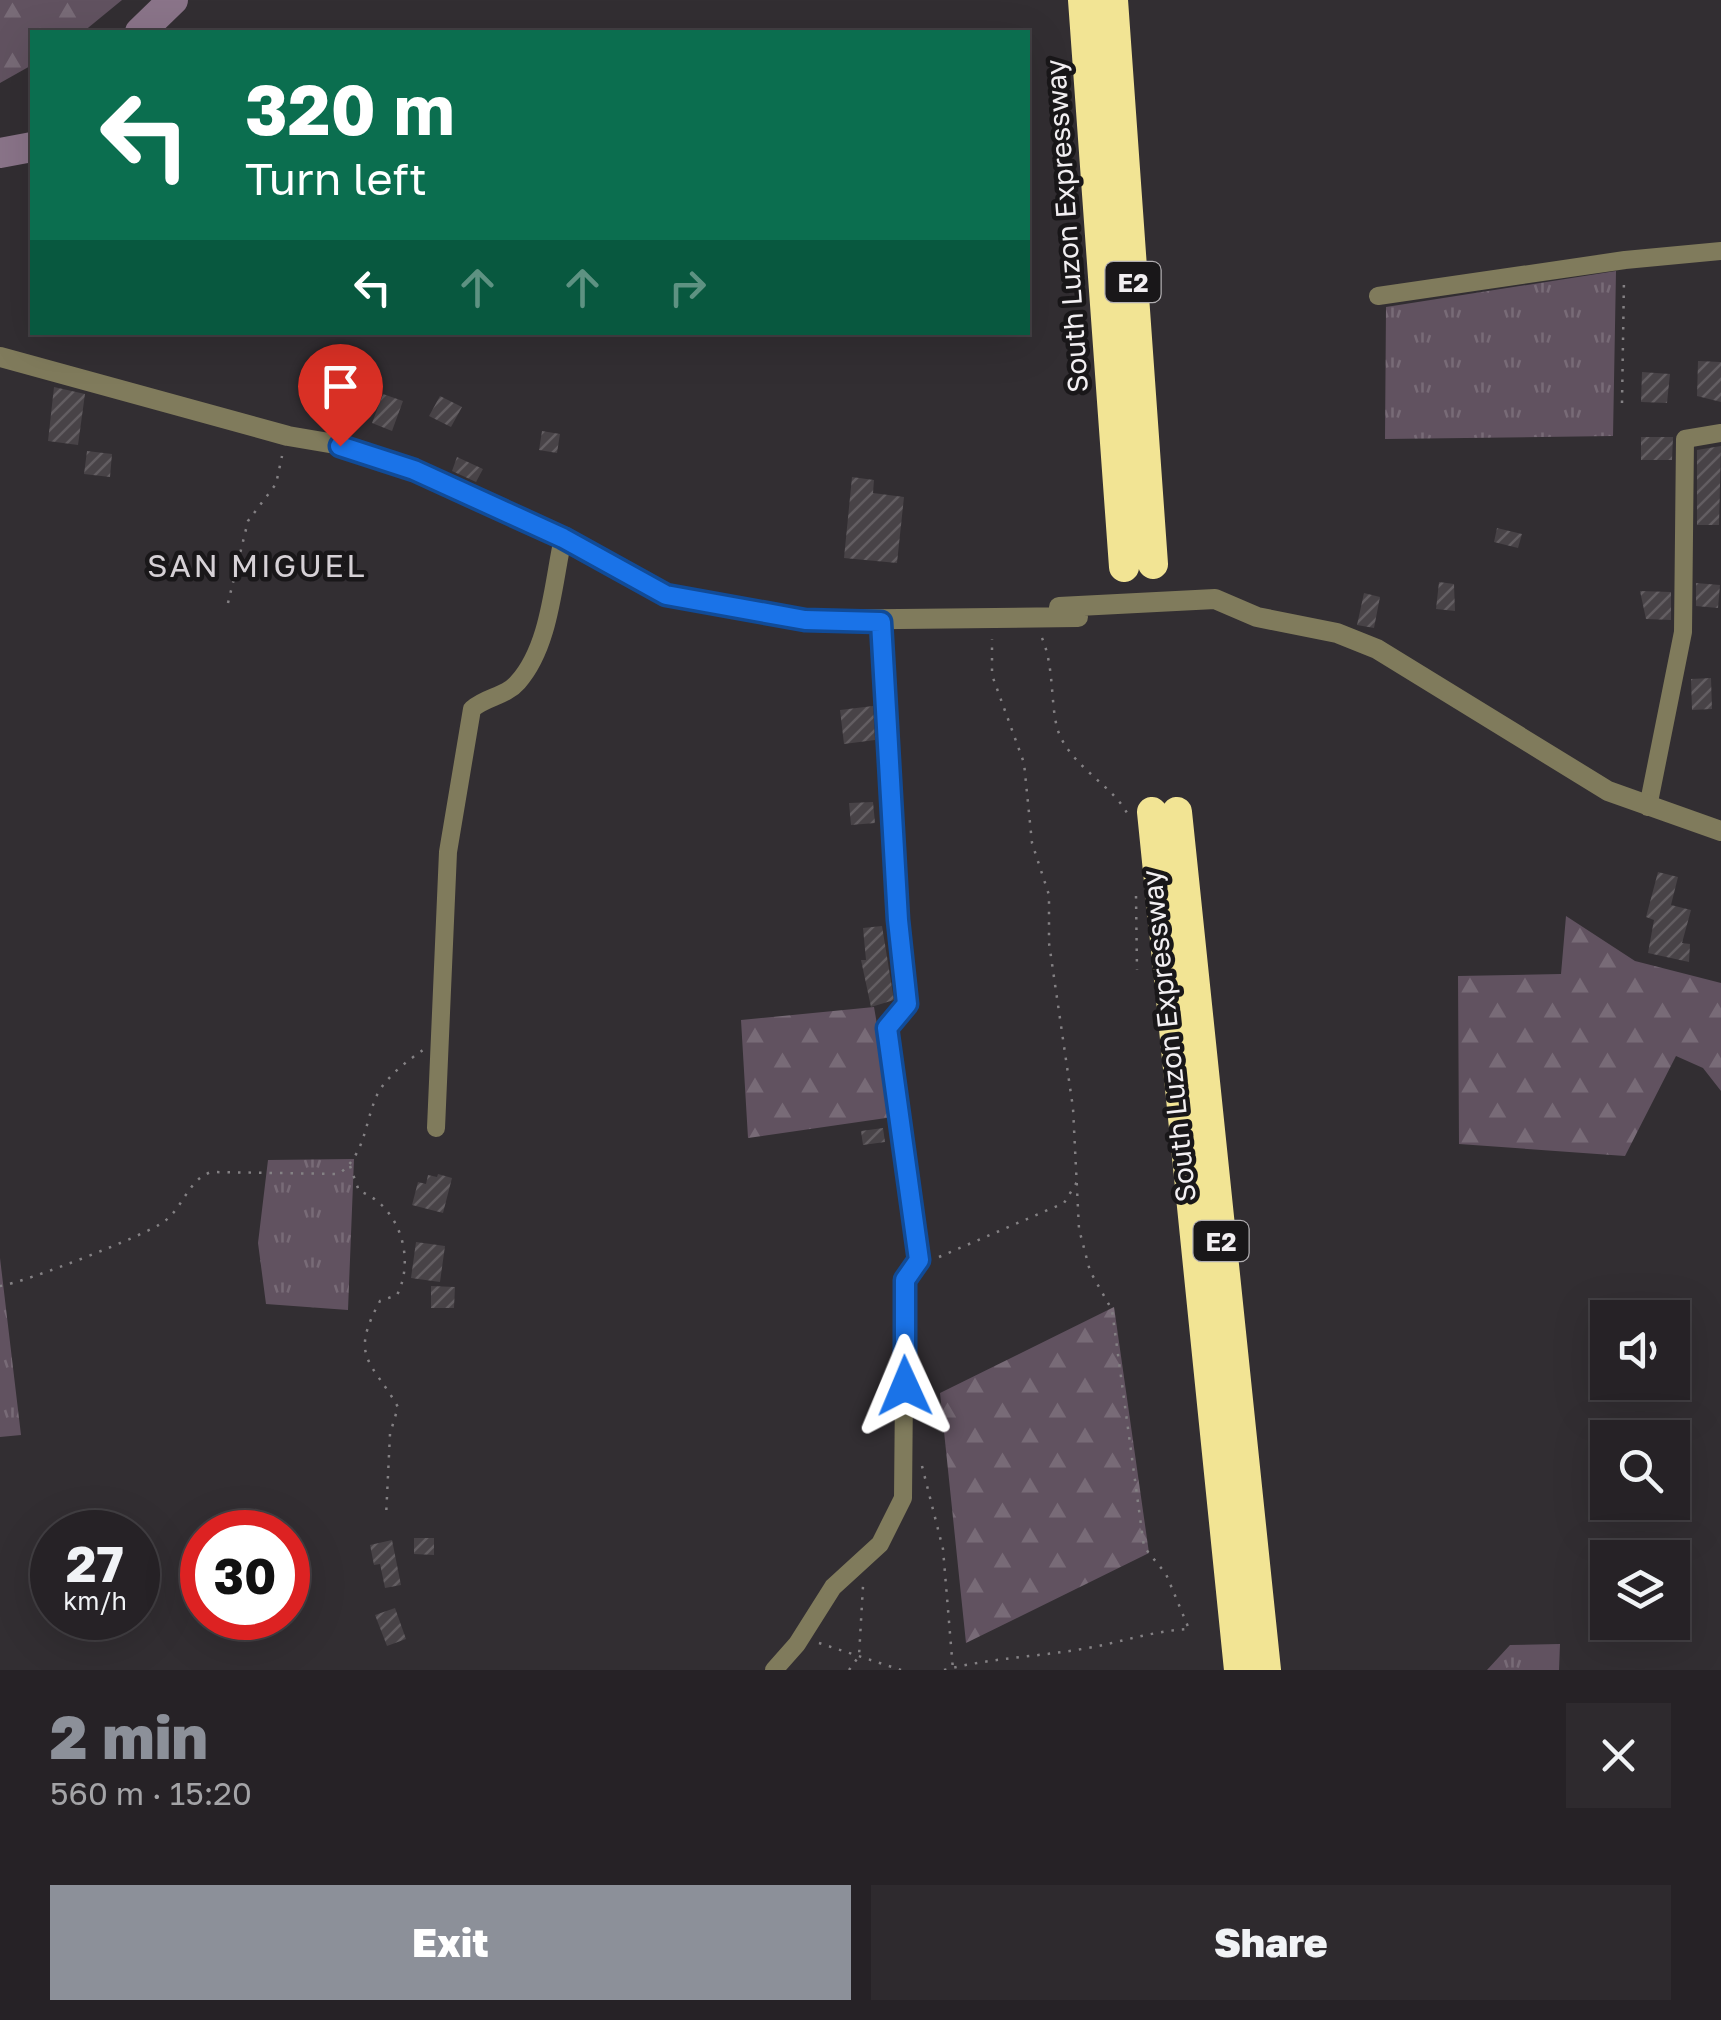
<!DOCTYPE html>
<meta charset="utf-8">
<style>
:root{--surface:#262226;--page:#2e2a2e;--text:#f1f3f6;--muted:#a4a4a7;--line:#423f43;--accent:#8c9099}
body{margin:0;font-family:"Golos Text",sans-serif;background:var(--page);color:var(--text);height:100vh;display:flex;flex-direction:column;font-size:38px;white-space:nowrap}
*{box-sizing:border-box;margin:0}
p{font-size:32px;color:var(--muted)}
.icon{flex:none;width:55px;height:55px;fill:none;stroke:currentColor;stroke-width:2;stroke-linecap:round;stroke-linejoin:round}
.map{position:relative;height:1670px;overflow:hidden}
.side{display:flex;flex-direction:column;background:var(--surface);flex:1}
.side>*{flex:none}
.guide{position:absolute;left:30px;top:30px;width:1000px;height:305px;border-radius:0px;box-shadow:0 10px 40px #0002,0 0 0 2px var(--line);background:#0b6e4f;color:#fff;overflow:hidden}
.fabs{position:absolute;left:1590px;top:1300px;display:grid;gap:20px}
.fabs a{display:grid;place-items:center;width:100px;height:100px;border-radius:0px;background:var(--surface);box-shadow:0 10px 40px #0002,0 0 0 2px var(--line);font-size:50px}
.speed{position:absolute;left:30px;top:1510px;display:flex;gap:20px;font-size:50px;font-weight:700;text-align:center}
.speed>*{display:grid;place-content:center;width:130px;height:130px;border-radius:50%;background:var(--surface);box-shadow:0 10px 40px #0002,0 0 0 2px var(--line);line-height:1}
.speed small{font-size:25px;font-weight:400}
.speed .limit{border:15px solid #d22;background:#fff;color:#111}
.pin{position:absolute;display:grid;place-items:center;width:85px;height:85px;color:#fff;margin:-102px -42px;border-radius:50% 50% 50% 0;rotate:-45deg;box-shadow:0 0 10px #0007}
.pin .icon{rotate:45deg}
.me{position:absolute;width:110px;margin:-55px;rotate:359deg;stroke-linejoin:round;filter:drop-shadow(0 0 8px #0008)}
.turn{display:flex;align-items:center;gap:35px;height:210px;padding:0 50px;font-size:45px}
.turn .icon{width:130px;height:130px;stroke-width:2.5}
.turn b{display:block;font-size:70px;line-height:85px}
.lanes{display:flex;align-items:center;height:95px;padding:0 50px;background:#0003;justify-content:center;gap:50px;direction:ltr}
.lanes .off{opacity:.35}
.round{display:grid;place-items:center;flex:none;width:105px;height:105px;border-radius:0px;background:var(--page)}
.summary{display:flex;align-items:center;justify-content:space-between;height:170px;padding:0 50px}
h1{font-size:60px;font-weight:800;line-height:75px;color:var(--accent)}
.cta{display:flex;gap:20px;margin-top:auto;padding:20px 50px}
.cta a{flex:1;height:115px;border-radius:0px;background:var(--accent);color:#fff;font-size:40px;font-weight:800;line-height:115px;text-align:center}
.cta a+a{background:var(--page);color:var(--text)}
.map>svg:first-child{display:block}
</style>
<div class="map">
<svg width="1721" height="1670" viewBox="0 0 1721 1670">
<defs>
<pattern id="grass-tufts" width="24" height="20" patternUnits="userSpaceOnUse" patternTransform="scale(2.5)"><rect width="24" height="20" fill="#615260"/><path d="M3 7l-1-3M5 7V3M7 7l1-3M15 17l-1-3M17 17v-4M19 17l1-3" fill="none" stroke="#786b77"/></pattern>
<pattern id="forest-firs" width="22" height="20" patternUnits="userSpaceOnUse" patternTransform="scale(2.5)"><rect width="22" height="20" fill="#615260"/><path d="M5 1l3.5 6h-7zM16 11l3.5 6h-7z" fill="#786b77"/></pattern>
<pattern id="building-hatch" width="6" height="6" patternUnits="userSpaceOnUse" patternTransform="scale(2.5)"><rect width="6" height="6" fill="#484347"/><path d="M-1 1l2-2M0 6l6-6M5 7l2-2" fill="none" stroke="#635e62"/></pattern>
</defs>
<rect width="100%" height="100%" fill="#322e32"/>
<path fill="url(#grass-tufts)" d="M 1616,271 L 1613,436 L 1385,439 L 1386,307 Z
M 354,1159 L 348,1310 L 266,1304 L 258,1243 L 268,1160 Z
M 0,1258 L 21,1435 L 0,1437 Z
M 1560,1644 L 1559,1670 L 1487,1670 L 1510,1645 Z"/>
<path fill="url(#forest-firs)" d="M 0,0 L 122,0 L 83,32 L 32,32 L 32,65 L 0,83 Z
M 1566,916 L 1635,961 L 1721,983 L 1721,1091 L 1703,1068 L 1676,1056 L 1625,1156 L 1459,1144 L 1458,976 L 1561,974 Z
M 874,1007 L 893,1117 L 748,1138 L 741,1020 Z
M 1114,1307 L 1149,1553 L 966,1643 L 940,1393 Z"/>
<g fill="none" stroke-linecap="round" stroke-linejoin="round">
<path stroke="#8a7489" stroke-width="30" d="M 140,32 L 173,0
M 0,153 L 32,147"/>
</g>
<path fill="url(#building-hatch)" d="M 1698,361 L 1721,362 L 1721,402 L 1697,396 Z
M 1642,372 L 1670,374 L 1667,403 L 1641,402 Z
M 54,387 L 85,394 L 78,445 L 48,441 Z
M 383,394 L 403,401 L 392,431 L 372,423 Z
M 440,396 L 462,407 L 451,427 L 429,416 Z
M 542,431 L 560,434 L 557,453 L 539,450 Z
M 1641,437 L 1673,437 L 1672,460 L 1641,460 Z
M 1721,446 L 1719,525 L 1697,525 L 1697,450 Z
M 87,451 L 112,454 L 110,477 L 84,474 Z
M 457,457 L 483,469 L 476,482 L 452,471 Z
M 852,477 L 874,480 L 873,493 L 904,497 L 897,563 L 844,558 Z
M 1497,528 L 1522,534 L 1518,548 L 1494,542 Z
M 1439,582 L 1454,584 L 1455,611 L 1436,609 Z
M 1696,583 L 1720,585 L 1718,608 L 1696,606 Z
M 1640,591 L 1671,592 L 1671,620 L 1646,619 Z
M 1364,593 L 1380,597 L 1374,628 L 1357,625 Z
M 1711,678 L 1712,709 L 1692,710 L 1691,679 Z
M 873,706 L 875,740 L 844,744 L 840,710 Z
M 873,802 L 875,823 L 851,825 L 849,803 Z
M 1658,872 L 1678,877 L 1671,905 L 1691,910 L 1682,943 L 1690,944 L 1689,962 L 1648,953 L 1654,920 L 1646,917 Z
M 882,926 L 894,1000 L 871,1007 L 861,960 L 866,960 L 863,928 Z
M 883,1128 L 885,1142 L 863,1145 L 861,1131 Z
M 438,1174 L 452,1178 L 443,1213 L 412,1205 L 418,1182 L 426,1184 L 428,1175 L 437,1177 Z
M 416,1242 L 445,1246 L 440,1282 L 411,1278 Z
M 431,1286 L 455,1287 L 454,1308 L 431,1308 Z
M 414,1538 L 434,1538 L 434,1555 L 414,1554 Z
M 392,1540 L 401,1585 L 385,1588 L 380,1564 L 374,1565 L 370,1545 Z
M 395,1608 L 406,1639 L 387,1646 L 375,1615 Z"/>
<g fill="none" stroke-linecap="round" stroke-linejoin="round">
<path stroke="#848184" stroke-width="2.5" stroke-dasharray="2.5 8" stroke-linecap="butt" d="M 1622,403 L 1624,279
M 228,603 L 248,521 L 276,484 L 282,456
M 1042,638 C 1056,670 1049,715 1061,738 C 1077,770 1115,788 1128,815
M 1136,896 L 1137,970
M 350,1166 L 359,1191 C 399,1205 416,1258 397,1295 L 380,1301 C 349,1358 371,1360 398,1407 L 390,1434 L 386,1517
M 939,1257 L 1064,1203 L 1077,1182
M 0,1286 C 23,1283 147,1235 165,1221 C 184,1206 188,1180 211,1172 L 339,1174 C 366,1153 364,1124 377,1095 C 386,1077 407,1061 423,1050
M 922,1466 L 943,1549 L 953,1670
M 819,1643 L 901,1670
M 849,1670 L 859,1656 L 863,1586
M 944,1670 C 990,1658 1035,1657 1082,1649 C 1119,1643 1151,1631 1189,1629 L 1166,1574 L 1144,1547 L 1112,1310 L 1090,1271 L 1079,1229 L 1073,1108 L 1049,943 L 1049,895 L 1032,843 L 1024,763 L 992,675 L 992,639"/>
<path stroke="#807b5c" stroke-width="18" d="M 1378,296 L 1625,260 L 1721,251
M 1648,807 L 1683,632 L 1685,439 L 1721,433
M 436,1128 L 448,852 L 472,709 C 487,696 505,697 518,682 C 550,646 553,583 563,538
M 774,1670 L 797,1644 L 833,1587 L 880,1544 L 903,1498 L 905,1280 L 919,1260 L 887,1029 L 907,1004 L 897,920 L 881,622"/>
<path stroke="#807b5c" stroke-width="20" d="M 0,357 L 288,436 L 341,445 L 414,469 L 563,538 L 666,595 L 805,620 L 1078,617
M 1059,607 L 1215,599 L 1257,617 L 1337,633 L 1377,649 L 1608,791 L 1721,831"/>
<path stroke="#f2e494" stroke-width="30" d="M 1083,0 L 1124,567
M 1113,0 L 1153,564
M 1152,812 L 1239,1670
M 1177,812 L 1266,1670"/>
</g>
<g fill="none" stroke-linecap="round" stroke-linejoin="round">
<g stroke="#114b97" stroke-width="25">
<path id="route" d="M 340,446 L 414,470 L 563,538 L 666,595 L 805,620 L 881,622 L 898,920 L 907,1004 L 887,1028 L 919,1260 L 905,1280 L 905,1386"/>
</g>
<use href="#route" stroke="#1a73e8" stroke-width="18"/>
</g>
<g text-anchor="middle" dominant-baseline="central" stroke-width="9" stroke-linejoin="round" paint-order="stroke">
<g fill="#191719" stroke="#b1aeb1" stroke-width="2.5">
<rect x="1105.5" y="262" width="55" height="40" rx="8"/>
<rect x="1193.5" y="1221" width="55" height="40" rx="8"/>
</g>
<g font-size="25" font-weight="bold" fill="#f2eff2">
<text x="1133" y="282">E2</text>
<text x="1221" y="1241">E2</text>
</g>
<g font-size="28" fill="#f2eff2" stroke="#191719">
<text transform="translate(1066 226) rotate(-94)">South Luzon Expressway</text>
<text transform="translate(1168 1036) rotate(-96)">South Luzon Expressway</text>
</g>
<g font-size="32" letter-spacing="2.5" fill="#d6d1d6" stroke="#191719">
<text x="257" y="565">SAN MIGUEL</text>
</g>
</g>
</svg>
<div class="fabs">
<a><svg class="icon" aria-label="sound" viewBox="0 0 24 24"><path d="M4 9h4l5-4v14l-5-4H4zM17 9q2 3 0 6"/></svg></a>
<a><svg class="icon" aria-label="search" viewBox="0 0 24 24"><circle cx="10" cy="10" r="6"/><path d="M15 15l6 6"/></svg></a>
<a><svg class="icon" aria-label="layers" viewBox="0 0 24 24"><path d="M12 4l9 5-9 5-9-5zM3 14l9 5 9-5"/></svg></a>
</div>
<div class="speed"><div>27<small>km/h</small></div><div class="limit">30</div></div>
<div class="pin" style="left:340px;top:446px;background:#d93025"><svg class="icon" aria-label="arrive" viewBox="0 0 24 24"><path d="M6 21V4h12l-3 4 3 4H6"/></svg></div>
<svg class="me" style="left:905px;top:1386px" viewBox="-20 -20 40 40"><path d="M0-17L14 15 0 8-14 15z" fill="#1a73e8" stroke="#fff" stroke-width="4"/></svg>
<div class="guide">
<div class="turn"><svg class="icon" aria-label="left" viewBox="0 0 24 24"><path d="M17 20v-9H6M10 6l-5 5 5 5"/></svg><div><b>320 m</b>Turn left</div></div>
<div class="lanes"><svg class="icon" aria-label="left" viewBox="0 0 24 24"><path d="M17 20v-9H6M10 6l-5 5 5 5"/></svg><svg class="icon off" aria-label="ahead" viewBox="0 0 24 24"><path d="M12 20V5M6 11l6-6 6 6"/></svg><svg class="icon off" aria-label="ahead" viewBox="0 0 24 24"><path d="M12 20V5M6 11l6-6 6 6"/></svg><svg class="icon off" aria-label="right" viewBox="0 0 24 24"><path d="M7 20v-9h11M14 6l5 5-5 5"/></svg></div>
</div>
</div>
<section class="side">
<div class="summary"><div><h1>2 min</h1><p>560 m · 15:20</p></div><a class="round"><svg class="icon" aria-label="close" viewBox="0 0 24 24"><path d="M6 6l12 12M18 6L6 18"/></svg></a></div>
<div class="cta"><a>Exit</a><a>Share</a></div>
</section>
